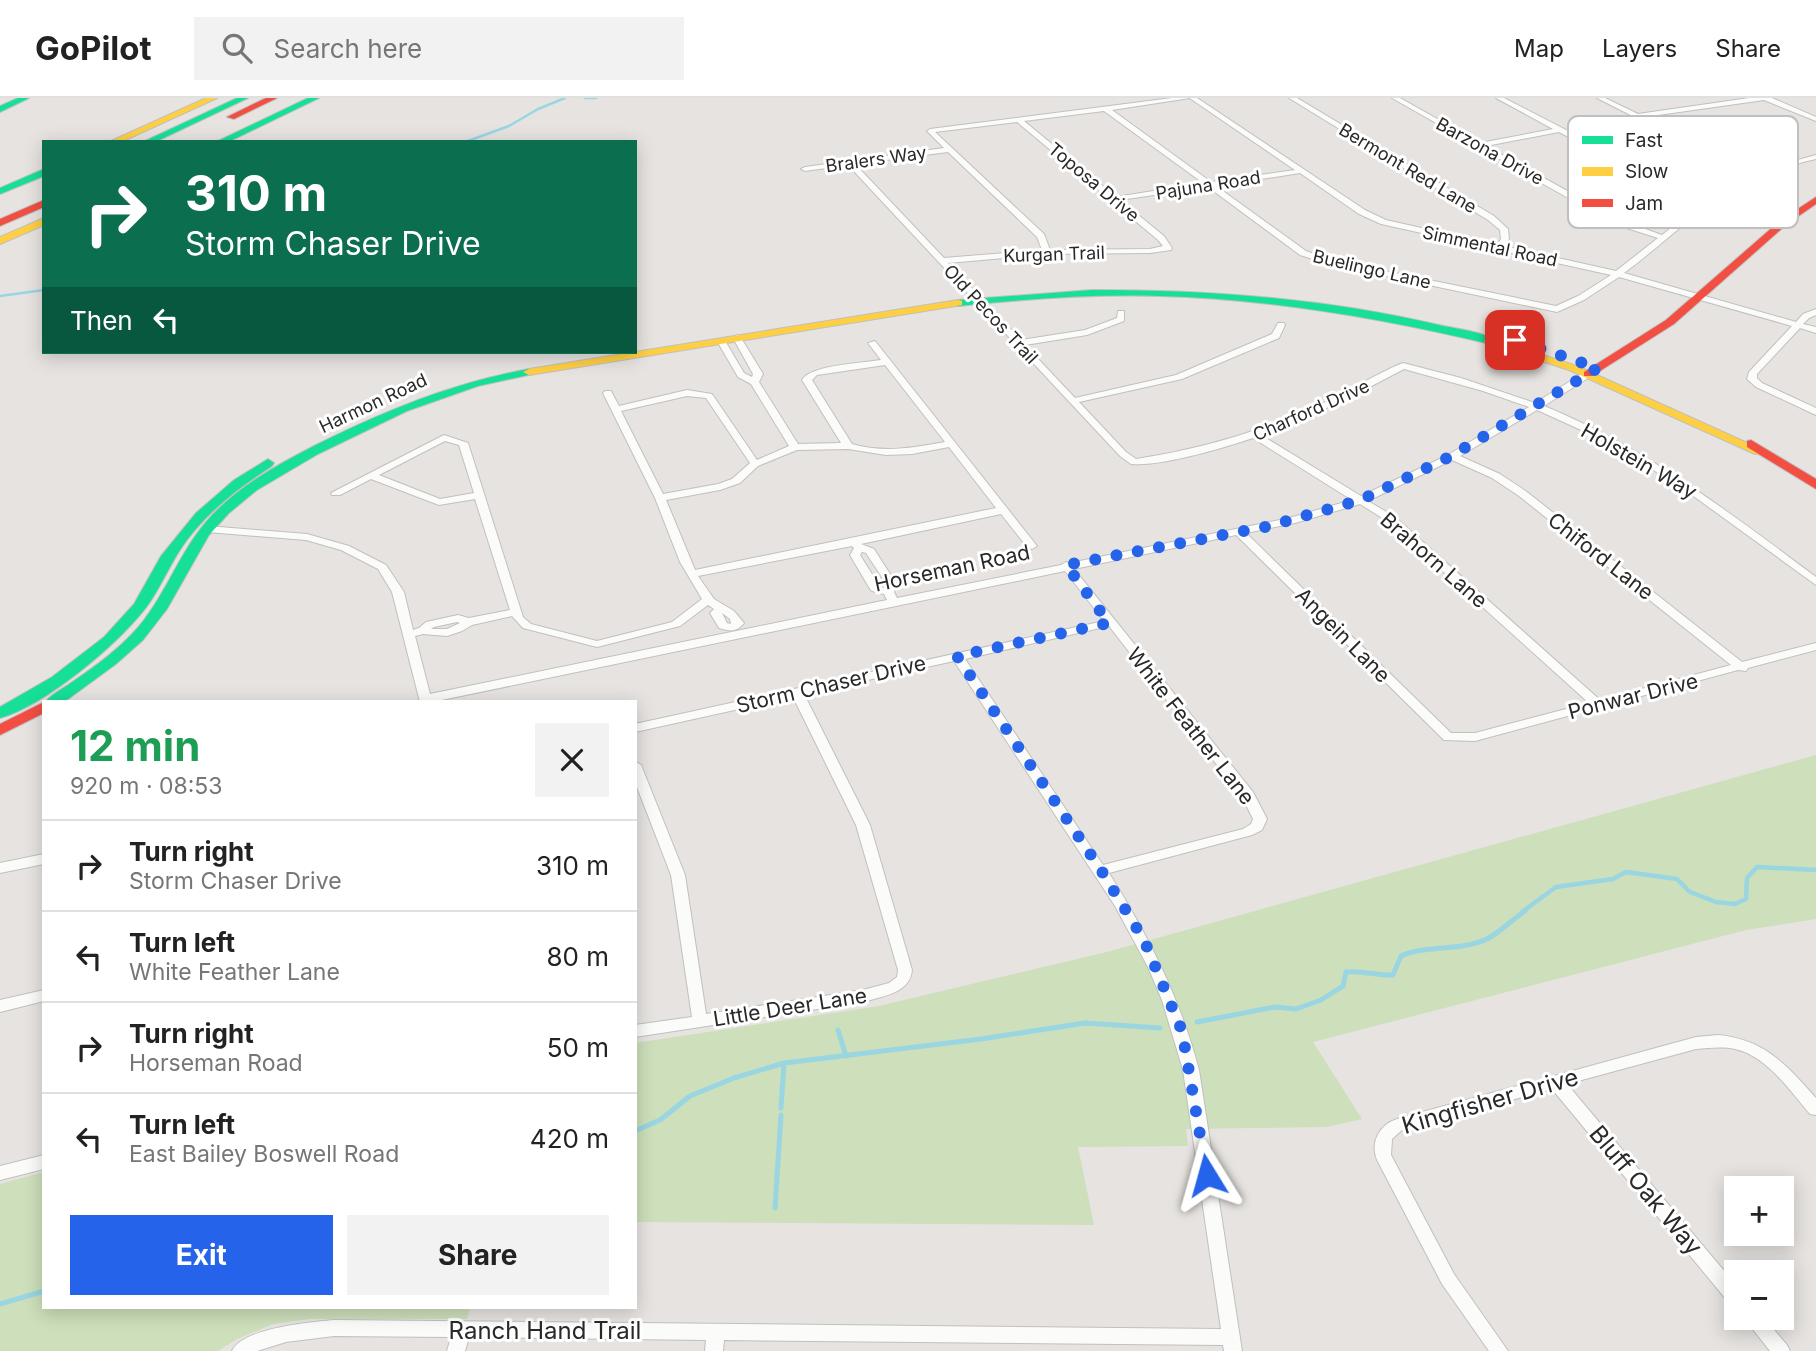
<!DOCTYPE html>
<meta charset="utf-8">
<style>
:root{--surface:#fff;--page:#f2f2f2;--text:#222;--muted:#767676;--line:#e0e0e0;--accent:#2563eb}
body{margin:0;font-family:Inter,sans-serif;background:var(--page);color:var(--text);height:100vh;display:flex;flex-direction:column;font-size:26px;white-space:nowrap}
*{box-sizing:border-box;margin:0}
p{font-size:23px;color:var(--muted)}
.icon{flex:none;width:38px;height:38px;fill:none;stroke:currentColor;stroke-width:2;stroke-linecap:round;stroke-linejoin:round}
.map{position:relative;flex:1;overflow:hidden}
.drawer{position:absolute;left:42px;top:602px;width:595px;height:609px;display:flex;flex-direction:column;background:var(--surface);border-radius:0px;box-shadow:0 4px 18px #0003}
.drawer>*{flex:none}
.banner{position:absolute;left:42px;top:42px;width:595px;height:214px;border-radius:0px;box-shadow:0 4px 18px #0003;background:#0b6e4f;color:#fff;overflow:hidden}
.buttons{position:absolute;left:1724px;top:1078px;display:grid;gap:14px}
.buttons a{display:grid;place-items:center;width:70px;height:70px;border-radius:0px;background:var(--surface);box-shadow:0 4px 18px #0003;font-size:35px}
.pin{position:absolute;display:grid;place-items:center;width:60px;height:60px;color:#fff;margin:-30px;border-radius:14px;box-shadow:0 4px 10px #0006}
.me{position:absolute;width:77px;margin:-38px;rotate:352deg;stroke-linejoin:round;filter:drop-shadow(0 0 5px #0008)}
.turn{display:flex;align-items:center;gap:24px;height:147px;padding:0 28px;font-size:32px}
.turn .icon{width:91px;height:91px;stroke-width:2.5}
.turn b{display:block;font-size:49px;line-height:60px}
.then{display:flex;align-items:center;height:66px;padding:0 28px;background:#0003;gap:14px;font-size:26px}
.round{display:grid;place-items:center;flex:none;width:74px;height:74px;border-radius:0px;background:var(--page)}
.overview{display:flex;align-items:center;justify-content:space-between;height:119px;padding:0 28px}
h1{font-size:42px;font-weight:700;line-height:52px;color:#1e9e55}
.primary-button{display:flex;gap:14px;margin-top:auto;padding:14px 28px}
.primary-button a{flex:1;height:80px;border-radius:0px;background:var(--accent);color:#fff;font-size:28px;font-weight:700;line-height:80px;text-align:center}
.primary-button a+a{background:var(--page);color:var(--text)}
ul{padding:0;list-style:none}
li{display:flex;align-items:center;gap:21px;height:91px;padding:0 28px;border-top:2px solid var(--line)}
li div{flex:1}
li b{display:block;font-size:26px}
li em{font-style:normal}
header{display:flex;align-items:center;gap:42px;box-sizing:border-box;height:98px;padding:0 35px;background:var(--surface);border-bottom:2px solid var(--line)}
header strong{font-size:33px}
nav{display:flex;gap:38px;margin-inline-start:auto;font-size:24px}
.search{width:490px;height:63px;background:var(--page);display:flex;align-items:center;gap:18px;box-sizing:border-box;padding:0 24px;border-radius:0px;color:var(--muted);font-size:26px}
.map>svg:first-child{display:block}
</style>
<header>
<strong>GoPilot</strong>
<div class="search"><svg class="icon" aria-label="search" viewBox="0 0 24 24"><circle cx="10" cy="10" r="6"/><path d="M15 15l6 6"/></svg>Search here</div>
<nav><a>Map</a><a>Layers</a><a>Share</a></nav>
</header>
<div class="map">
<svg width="1816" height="1253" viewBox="0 0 1816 1253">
<rect width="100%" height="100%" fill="#e6e3e0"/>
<path fill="#cddfbb" d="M 1816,657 L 1816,821 L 1746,832 L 1313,944 L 1362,1021 L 1326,1029 L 1186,1031 L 1188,1048 L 1078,1049 L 1094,1127 L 635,1124 L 635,945 L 879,908 L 1107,854 Z
M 44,1074 L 44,1209 L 470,1209 L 467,1221 L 310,1221 L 273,1226 L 237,1241 L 218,1253 L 0,1253 L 0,1086 Z"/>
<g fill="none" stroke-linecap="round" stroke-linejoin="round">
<path stroke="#99d6e2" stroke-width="2.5" d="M 585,0 L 596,0
M 465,44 L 509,28 L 538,11 L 565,0
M 0,198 L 44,192"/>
<path stroke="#99d6e2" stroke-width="4.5" d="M 1522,814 L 1556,789 L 1613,781 L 1626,774 L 1677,781 L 1690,794 L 1716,804 L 1735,806 L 1746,801 L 1747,780 L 1757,769 L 1816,772"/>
<path stroke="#99d6e2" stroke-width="5" d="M 1197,924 L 1275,909 L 1296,911 L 1321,902 L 1343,888 L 1346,874 C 1363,872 1376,878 1393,877 L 1401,858 C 1428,846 1462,854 1489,840 C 1501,833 1513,821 1525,813
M 838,932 L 846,958
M 781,1010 L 784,966
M 635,1033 L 660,1022 L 690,998 L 734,980 L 784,965 L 981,941 L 1085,925 L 1160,930
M 775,1110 L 781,1017
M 0,1206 L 44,1193"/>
<g stroke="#c0c0c0" stroke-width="2">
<path id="street" d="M 1172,0 L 1197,0 L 1365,112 L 1386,122 L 1497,147 L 1501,141 L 1500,132 L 1488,122 L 1289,0 L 1297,0 L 1494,118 L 1508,131 L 1509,141 L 1504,148 L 1616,173 L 1658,140 L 1614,126 L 1392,0 L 1400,0 L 1480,45 L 1553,31 L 1496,0 L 1504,0 L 1663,82 L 1680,90 L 1711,99 L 1755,75 L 1731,68 L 1597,0 L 1605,0 L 1638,16 L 1749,0 L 1772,0 L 1816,19 L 1816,23 L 1764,2 L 1644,19 L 1737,64 L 1761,72 L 1816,57 L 1816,61 C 1791,67 1767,73 1744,85 C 1700,108 1665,145 1624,175 L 1796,224 L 1803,216 L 1816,211 L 1816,217 L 1809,220 L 1803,226 L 1816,229 L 1816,235 L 1800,230 L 1757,276 L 1757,280 L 1762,285 L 1816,310 L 1816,317 L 1756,289 L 1747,281 L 1749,274 L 1792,228 L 1619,179 L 1584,202 L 1557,214 L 1329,166 L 1300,157 L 1208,89 L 1120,102 L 1164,138 L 1172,150 L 1171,152 L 1150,155 L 1047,156 L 948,165 L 1021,242 L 1085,232 L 1117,220 L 1118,213 L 1124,213 L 1124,223 L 1087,237 L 1025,247 L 1075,300 L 1176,277 L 1272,236 L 1278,225 L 1284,225 L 1285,227 L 1279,240 L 1182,281 L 1079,304 L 1126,354 L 1136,361 C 1203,351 1265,332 1326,304 C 1352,292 1377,275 1403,265 L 1461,280 L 1535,305 L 1585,274 L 1591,274 L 1591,278 L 1544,308 C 1644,349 1729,414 1816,479 L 1816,487 L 1692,397 L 1641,364 L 1590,336 L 1537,312 L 1460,358 L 1500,376 L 1527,394 L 1742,564 L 1816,545 L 1816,552 L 1748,570 L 1746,573 L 1738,572 L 1475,643 L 1444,642 L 1236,437 L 1074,471 L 1253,694 L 1267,721 L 1262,732 L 1252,737 L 1109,775 C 1148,837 1180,900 1199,972 L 1242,1253 L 1224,1253 L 1223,1247 L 724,1242 L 723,1253 L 705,1253 L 706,1242 L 469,1239 L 465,1253 L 447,1253 L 451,1239 L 334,1238 L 286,1244 L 257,1253 L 232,1253 C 242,1230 311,1224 334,1222 L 1221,1231 L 1183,972 L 1162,902 L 1148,869 L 1115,808 L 954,563 L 804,596 L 870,727 L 912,872 C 910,896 882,898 863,904 L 635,939 L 635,927 L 692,919 L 671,777 L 635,684 L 635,663 L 641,667 L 685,777 L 706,916 L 863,892 L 889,885 L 897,879 L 898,872 L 856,727 L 793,599 L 635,634 L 635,626 L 1104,523 L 1065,473 L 432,604 L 420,604 L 392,494 L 378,471 L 341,452 L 306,442 L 207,434 L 202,431 L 207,428 L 307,436 L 349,448 L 386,467 L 404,494 L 413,532 L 419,530 L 426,524 L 458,517 L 469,520 L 510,512 L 475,401 L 439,407 L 371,381 L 340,397 L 332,397 L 331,395 L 444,337 L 468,345 L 523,519 L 531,526 L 597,543 L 672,524 L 702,501 L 680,464 L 655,400 L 603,295 L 605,293 L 611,293 L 619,308 L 687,292 L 712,296 L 757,362 L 789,348 L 751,286 L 738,279 L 717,243 L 724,241 L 744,275 L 752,279 L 753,276 L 733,240 L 737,237 L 741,240 L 763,276 L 759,284 L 798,346 L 841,345 L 802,282 C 810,267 863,265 881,262 L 868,245 L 875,243 L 1037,448 L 1032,451 L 1028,450 L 1001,416 L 861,446 L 874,451 L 897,487 L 894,494 L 897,500 L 1061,467 L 1066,464 L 1070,465 L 1289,420 L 1352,402 L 1253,340 C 1223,350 1160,369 1131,366 L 1120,358 L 848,67 L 805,73 L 801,71 L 805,69 L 944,50 L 927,33 L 930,31 ZM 1190,0 L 1191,1 L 1295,72 L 1211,84 L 1112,12 ZM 1104,13 L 1203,85 L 1116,99 L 1024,23 ZM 1017,24 L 1158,142 L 1163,148 L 1150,151 L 1050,152 L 1044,136 L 935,34 ZM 1559,34 L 1674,94 L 1706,102 L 1662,137 L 1620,122 L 1486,48 ZM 948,54 L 1037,139 L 1042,152 L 944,160 L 855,66 ZM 1300,75 L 1359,116 L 1381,126 L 1611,177 L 1578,198 L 1556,208 L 1331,162 L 1306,153 L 1216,88 ZM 885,267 L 945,344 C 913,350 883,355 852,346 L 812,282 L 817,277 ZM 1404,271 L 1483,293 L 1529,309 L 1446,358 L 1361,398 L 1261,337 L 1343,303 ZM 687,298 L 706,300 L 750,365 L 732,381 L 718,386 L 663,396 L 621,313 ZM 445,343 L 459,347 L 474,395 L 440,401 L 379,377 ZM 949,349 L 996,410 L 695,472 L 666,402 L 720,392 L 740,385 L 758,368 L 797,352 L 848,351 L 886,357 L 912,356 ZM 1452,362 L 1492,380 L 1519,398 L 1731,567 L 1600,602 L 1395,419 L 1368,403 ZM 1360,406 L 1387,423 L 1589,605 L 1475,635 L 1451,635 L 1246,435 L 1295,425 ZM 852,448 L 854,450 L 850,457 L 870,491 L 872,493 L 884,496 L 887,502 L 430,596 L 415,538 L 423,536 L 447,538 L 462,533 L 472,527 L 512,518 L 523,530 L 597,549 L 680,528 L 708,507 L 714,511 L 710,515 L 719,530 C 730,533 736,535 744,525 L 734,513 L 714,501 L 698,478 ZM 862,454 L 866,455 L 887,487 L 885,490 L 880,489 L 860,457 ZM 722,515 L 730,521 L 731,526 L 727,525 ZM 457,524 L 460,525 L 447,531 L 431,531 L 434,529 ZM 1109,528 L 1242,699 L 1253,721 L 1251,726 L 1243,731 L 1103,767 L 965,561 Z
M 44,756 L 44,766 L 0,775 L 0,765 Z
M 44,892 L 44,903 L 0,914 L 0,902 Z
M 1718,937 C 1766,942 1785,966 1816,1000 L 1816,1017 L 1810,1016 C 1790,993 1767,958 1735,951 C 1722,948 1709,950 1696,951 L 1567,986 L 1736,1187 L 1736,1208 L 1730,1206 L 1552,991 L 1402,1032 L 1392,1041 L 1391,1057 L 1454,1176 L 1508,1253 L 1489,1253 L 1442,1186 L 1377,1062 C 1370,1044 1379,1027 1397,1021 L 1696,939 Z
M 44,1057 L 44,1071 L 0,1082 L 0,1068 Z
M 1744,1220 L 1764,1220 L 1787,1247 L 1790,1253 L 1770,1253 Z"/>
</g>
<g stroke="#c0c0c0" stroke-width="2">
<path id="fast" d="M 18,0 L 29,0 L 0,14 L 0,8 Z
M 237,0 L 248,0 L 155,44 L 143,44 Z
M 308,0 L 319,0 L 228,44 L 216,44 Z
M 44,71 L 44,78 L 0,96 L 0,90 Z
M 1092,192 C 1209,192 1325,200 1439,227 C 1456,231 1482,233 1496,243 L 1490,246 C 1381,220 1272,201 1159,198 C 1092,196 1025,201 958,208 L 953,205 L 958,202 Z
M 529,271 L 535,274 L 533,276 L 478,288 L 407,313 L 318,356 L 257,392 L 229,415 L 209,437 L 167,511 L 143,542 L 116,566 L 64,604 L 45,604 C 53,595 66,589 75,582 C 96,568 116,553 133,535 C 164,502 177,458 206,424 C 235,390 275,368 314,348 C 384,313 452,285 529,271 Z
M 268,361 L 274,365 L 272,368 C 244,386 217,406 195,432 C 175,454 166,480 150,504 C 124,542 45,608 0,620 L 0,609 L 52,579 L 104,539 L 134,506 L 161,458 L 196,415 L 234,382 Z"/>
</g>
<g stroke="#c0c0c0" stroke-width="2">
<path id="slow" d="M 206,0 L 217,0 L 121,44 L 109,44 Z
M 44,120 L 44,127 L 0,146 L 0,139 Z
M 958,202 L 962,203 L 962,207 L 529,277 L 523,274 L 529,271 Z
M 1490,240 L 1577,268 L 1765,353 L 1763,356 L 1755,356 L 1569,272 L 1486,245 L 1484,243 Z"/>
</g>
<g stroke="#c0c0c0" stroke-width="2">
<path id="jam" d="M 266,0 L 277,0 L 234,21 L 227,19 Z
M 1816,99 L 1816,106 L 1787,126 L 1674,226 L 1592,278 L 1584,278 L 1584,274 L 1666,222 L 1781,122 Z
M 44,102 L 44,109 L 0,128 L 0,121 Z
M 1751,342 L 1816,381 L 1816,391 L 1747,349 L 1747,343 Z
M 44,604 L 44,615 L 0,637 L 0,626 Z"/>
</g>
<use href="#street" fill="#fbfbfa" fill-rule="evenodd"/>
<use href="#fast" fill="#16e098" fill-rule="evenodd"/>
<use href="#slow" fill="#ffcf43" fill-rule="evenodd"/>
<use href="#jam" fill="#f24e42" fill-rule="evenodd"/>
</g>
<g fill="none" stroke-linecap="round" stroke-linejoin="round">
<path stroke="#2563eb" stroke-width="12" stroke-dasharray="0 21.6" d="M 1207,1077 L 1182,933 L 1144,842 L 1101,772 L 957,558 L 1109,525 L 1066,467 L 1265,429 L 1361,402 L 1451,358 L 1598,270 L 1515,242"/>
</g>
<g text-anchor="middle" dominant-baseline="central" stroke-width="6" stroke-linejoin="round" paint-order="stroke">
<g font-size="18" fill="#292929" stroke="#fff">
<text transform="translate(1490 53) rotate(29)">Barzona Drive</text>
<text transform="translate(876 61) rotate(-8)">Bralers Way</text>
<text transform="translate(1408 70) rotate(31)">Bermont Red Lane</text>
<text transform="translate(1094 84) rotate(40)">Toposa Drive</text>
<text transform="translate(1208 87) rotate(-9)">Pajuna Road</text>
<text transform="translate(1490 148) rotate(12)">Simmental Road</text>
<text transform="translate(1054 156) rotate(-2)">Kurgan Trail</text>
<text transform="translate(1372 171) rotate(13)">Buelingo Lane</text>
<text transform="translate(991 216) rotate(47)">Old Pecos Trail</text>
<text transform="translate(373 305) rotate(-25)">Harmon Road</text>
<text transform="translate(1311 312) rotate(-24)">Charford Drive</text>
</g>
<g font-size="21" fill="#292929" stroke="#fff">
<text transform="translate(1639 363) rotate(30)">Holstein Way</text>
<text transform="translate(1601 458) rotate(38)">Chiford Lane</text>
<text transform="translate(1434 462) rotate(41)">Brahorn Lane</text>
<text transform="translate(952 470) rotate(-12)">Horseman Road</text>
<text transform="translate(1343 537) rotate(45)">Angein Lane</text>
<text transform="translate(831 586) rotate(-13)">Storm Chaser Drive</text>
<text transform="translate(1633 598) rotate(-14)">Ponwar Drive</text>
<text transform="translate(1191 628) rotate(52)">White Feather Lane</text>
<text transform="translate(790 909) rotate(-9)">Little Deer Lane</text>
</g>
<g font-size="24" fill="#292929" stroke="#fff">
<text transform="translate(1490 1003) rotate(-16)">Kingfisher Drive</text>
<text transform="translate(1646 1092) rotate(50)">Bluff Oak Way</text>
<text x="545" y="1232">Ranch Hand Trail</text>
</g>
</g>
<rect x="1568" y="18" width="230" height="112" rx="10" fill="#fff" stroke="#bfbfbf" stroke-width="2"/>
<rect x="1582" y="38" width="31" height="8" fill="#16e098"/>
<rect x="1582" y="69" width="31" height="9" fill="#ffcf43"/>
<rect x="1582" y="101" width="31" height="8" fill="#f24e42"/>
<g font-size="19" fill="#292929">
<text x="1625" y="49">Fast</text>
<text x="1625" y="80">Slow</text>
<text x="1625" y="112">Jam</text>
</g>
</svg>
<div class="buttons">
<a>+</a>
<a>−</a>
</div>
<div class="pin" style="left:1515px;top:242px;background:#d93025"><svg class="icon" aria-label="arrive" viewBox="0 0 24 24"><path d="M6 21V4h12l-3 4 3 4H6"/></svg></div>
<svg class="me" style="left:1207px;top:1077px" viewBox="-20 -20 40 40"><path d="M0-17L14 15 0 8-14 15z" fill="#2563eb" stroke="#fff" stroke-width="4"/></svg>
<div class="banner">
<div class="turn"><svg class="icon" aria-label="right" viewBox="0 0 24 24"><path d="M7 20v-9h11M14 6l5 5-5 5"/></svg><div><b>310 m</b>Storm Chaser Drive</div></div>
<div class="then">Then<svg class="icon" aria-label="left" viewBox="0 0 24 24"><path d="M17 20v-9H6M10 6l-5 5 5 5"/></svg></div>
</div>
<section class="drawer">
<div class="overview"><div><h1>12 min</h1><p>920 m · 08:53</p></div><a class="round"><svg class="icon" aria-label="close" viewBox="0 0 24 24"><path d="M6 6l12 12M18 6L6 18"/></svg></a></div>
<ul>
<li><svg class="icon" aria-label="right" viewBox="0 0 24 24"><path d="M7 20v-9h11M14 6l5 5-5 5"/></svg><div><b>Turn right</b><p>Storm Chaser Drive</p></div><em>310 m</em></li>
<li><svg class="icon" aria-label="left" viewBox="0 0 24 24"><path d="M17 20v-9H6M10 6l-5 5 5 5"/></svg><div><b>Turn left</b><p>White Feather Lane</p></div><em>80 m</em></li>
<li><svg class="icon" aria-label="right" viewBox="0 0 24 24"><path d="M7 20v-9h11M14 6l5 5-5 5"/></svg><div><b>Turn right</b><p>Horseman Road</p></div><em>50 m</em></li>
<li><svg class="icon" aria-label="left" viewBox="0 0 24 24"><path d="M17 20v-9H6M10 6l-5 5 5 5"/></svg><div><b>Turn left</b><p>East Bailey Boswell Road</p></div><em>420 m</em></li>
</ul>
<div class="primary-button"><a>Exit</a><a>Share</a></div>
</section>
</div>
